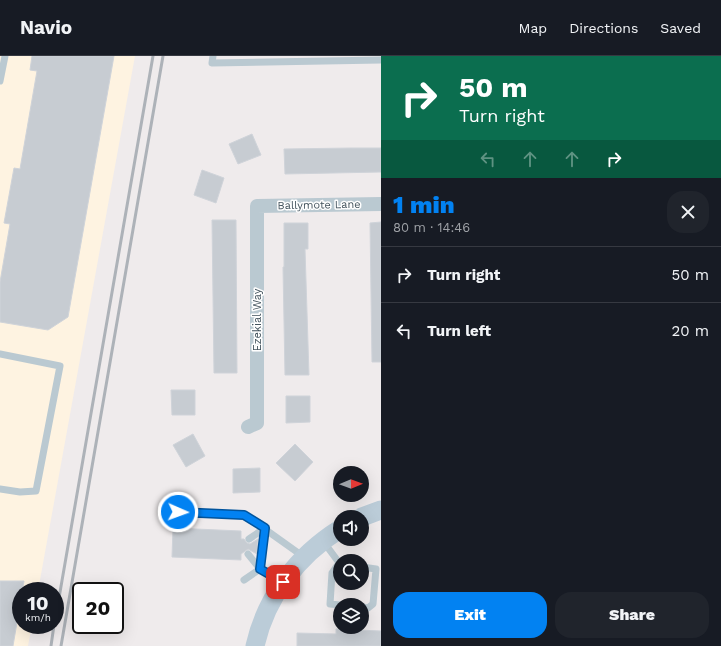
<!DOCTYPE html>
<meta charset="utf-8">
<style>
:root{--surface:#171b24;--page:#20242c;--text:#f1f3f6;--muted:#9ea1a6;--line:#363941;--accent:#0282f2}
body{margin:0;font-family:"Work Sans",sans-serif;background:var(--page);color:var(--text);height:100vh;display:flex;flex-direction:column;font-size:15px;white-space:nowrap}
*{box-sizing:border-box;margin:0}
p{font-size:13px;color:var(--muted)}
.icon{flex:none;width:22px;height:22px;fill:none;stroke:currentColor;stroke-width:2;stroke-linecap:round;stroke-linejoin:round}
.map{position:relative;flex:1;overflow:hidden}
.sheet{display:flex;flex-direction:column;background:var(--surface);width:340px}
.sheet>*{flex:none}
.hud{background:#0b6e4f;color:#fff;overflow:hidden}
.needle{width:26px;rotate:89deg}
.buttons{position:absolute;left:333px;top:410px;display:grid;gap:8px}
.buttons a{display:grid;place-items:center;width:36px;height:36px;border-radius:50%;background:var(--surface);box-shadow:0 4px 16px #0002;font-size:20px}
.speed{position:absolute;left:12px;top:526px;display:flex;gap:8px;font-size:20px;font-weight:700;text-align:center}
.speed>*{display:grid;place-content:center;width:52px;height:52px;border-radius:50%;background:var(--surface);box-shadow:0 4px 16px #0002;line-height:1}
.speed small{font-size:10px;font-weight:400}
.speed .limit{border:2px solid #111;border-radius:6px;background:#fff;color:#111}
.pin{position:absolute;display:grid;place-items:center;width:34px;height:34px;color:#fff;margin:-17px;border-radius:8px;box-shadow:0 2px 6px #0006}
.me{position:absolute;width:44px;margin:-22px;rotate:92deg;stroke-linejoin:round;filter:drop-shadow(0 0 3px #0008)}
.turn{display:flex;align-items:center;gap:14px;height:84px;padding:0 12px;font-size:18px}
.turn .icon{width:52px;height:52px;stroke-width:2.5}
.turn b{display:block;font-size:28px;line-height:34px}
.lanes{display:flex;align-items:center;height:38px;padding:0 12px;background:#0003;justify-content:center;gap:20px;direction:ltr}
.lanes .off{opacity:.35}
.round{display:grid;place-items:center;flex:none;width:42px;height:42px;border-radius:16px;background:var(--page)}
.overview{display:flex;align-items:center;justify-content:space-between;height:68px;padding:0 12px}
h1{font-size:24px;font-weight:800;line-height:30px;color:var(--accent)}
.action{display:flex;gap:8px;margin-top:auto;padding:8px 12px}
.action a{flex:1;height:46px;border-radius:16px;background:var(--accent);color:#fff;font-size:16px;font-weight:800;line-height:46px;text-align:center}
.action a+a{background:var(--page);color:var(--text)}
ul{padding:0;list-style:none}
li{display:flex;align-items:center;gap:12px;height:56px;padding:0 12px;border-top:1px solid var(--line)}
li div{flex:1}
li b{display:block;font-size:15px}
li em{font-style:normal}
header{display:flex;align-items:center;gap:24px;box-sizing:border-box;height:56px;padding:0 20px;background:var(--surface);border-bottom:1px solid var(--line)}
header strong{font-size:19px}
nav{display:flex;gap:22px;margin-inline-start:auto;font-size:14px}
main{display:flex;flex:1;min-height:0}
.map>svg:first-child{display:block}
</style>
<header>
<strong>Navio</strong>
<nav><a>Map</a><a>Directions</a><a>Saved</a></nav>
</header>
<main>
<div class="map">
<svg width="381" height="590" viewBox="0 0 381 590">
<rect width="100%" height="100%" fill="#efebec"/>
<path fill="#fef3e1" d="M 0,0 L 135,0 L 38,535 L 21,535 L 21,569 L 32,569 L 28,590 L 0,590 Z"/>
<path fill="#c7ccd2" stroke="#cfd3d9" d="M 32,0 L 114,0 L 68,261 L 48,274 L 0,266 L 0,226 L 10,168 L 4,167 L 14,112 L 20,113 L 37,15 L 30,14 Z
M 252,78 L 261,99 L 238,108 L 229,88 Z
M 352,92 L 381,92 L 381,116 L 285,118 L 284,93 Z
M 202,114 L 224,122 L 216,147 L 194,139 Z
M 212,164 L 236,164 L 237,317 L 214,317 Z
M 381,166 L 381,306 L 372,306 L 370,167 Z
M 284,167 L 308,167 L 308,193 L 305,193 L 309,319 L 285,319 L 283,211 L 284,211 Z
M 171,334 L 195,334 L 195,359 L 172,359 Z
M 286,340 L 310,340 L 310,366 L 286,367 Z
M 193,378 L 205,400 L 186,411 L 173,389 Z
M 295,388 L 313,406 L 295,425 L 276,407 Z
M 260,412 L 260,436 L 233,437 L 233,413 Z
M 173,472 L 241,475 L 241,483 L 244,483 L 247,487 L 250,488 L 258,483 L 257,498 L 248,493 L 241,498 L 241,504 L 172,501 Z
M 0,525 L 24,525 L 13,590 L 0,590 Z
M 336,573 L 381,575 L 381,590 L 297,590 L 297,577 L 336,578 Z"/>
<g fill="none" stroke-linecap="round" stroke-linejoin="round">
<path stroke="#bac9d1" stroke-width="7" d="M 213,0 L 212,7 L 381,4
M 0,25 L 5,0
M 0,298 L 60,310 L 36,435 L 20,436 L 0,433
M 178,456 L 245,459 L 304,501
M 249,483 L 265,472
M 323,485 L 340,508
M 248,498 L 260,513 L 283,526
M 339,507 L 332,517 L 330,548 L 340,549
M 362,511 L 376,513 L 373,548 L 368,552 L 362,551
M 244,524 L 260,513 L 265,472"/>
<path stroke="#bac9d1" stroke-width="14" d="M 248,371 L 257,367 L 257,150 L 381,148"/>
<path stroke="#bbccd8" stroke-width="19" d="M 362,461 L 381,454
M 255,590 C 266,541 297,500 340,473"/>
<path stroke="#adb2b8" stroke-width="3" d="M 55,565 L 153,0
M 51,590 L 54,569
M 61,590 L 163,0"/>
</g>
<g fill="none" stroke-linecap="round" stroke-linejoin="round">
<g stroke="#01549d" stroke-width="10">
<path id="route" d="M 178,456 L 244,459 L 265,472 L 260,513 L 283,526"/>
</g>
<use href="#route" stroke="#0282f2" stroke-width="7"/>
</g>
<g text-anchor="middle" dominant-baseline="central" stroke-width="3" stroke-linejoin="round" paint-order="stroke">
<g font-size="11" fill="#42525c" stroke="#fff">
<text transform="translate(319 149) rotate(-1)">Ballymote Lane</text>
<text transform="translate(257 264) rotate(-90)">Ezekial Way</text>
</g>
</g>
</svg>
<div class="buttons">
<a><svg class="needle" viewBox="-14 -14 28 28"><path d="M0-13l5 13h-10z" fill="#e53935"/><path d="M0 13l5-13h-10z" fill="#9ea1a6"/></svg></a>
<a><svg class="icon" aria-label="sound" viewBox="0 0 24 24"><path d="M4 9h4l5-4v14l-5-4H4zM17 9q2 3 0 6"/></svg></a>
<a><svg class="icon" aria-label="search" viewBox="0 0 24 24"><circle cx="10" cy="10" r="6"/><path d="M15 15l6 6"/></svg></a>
<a><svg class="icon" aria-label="layers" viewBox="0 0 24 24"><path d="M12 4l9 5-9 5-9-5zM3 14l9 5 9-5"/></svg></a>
</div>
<div class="speed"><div>10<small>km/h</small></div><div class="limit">20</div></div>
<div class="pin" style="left:283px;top:526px;background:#d93025"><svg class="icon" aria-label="arrive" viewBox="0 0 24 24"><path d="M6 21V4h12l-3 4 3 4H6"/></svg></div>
<svg class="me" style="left:178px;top:456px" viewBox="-20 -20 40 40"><circle r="17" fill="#0282f2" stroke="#fff" stroke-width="3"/><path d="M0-11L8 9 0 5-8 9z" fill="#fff"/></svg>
</div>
<section class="sheet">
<div class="hud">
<div class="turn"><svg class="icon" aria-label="right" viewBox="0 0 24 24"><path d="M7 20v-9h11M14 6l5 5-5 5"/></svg><div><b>50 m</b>Turn right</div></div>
<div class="lanes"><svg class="icon off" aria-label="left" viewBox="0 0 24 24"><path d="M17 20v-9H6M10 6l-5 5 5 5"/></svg><svg class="icon off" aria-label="ahead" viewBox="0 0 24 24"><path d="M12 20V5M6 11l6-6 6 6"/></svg><svg class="icon off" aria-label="ahead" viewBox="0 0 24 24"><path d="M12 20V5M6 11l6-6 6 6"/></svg><svg class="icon" aria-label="right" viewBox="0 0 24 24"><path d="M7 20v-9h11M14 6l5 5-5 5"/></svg></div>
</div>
<div class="overview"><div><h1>1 min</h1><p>80 m · 14:46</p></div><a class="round"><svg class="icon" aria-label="close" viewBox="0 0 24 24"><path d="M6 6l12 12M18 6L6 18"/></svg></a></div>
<ul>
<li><svg class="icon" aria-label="right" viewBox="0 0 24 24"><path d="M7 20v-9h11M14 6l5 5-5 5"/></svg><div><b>Turn right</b></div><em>50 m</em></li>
<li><svg class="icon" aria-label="left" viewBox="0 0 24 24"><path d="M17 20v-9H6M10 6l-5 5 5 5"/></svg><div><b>Turn left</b></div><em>20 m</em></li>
</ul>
<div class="action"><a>Exit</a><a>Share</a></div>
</section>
</main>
